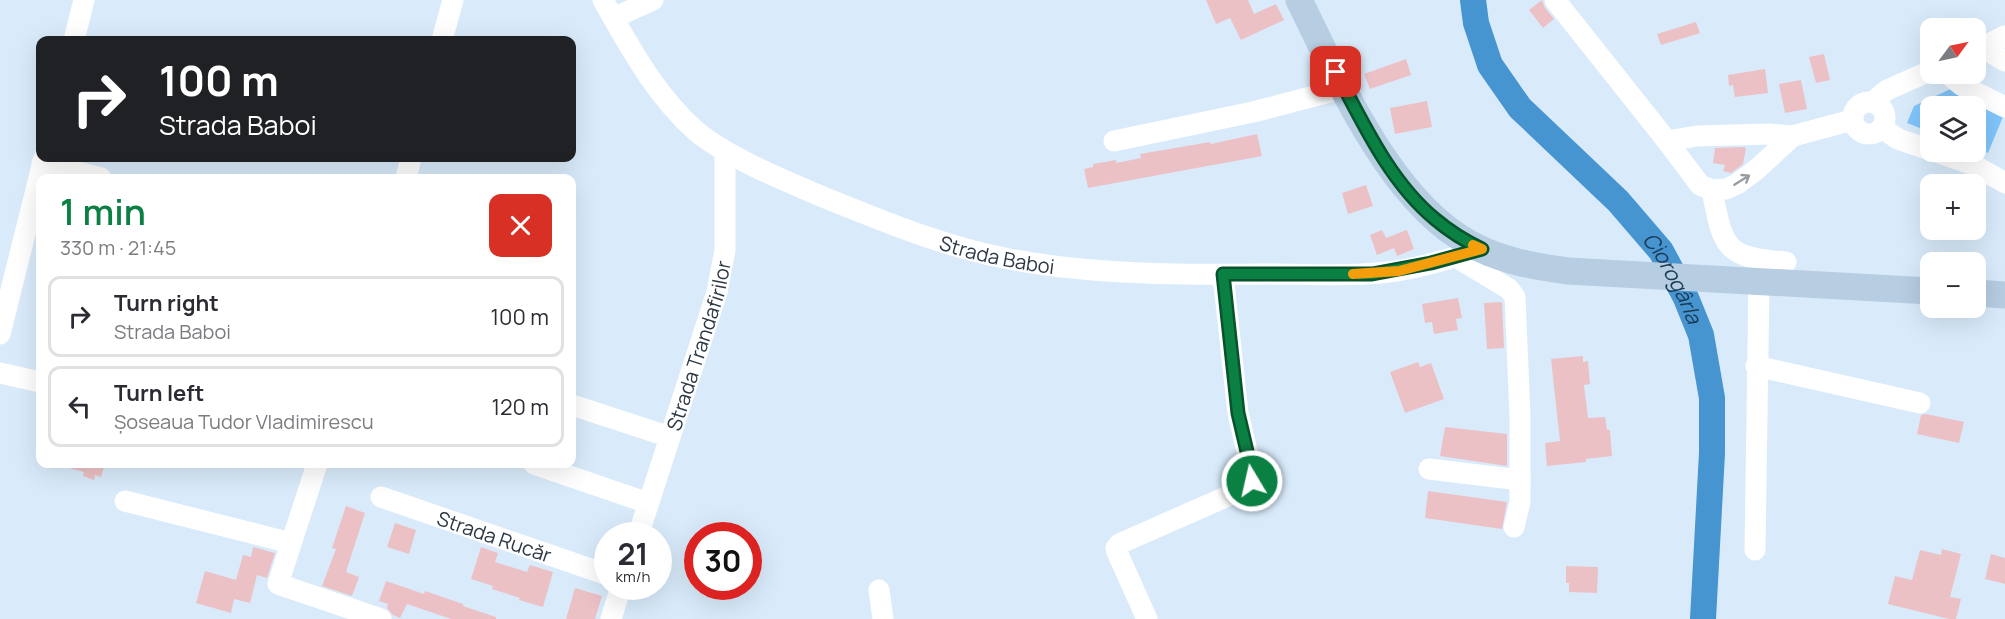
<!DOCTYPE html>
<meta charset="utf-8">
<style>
:root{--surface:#fff;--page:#f2f2f3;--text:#2b2b33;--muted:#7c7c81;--line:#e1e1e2;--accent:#0b8043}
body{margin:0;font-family:Manrope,sans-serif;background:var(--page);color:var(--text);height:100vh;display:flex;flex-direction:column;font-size:22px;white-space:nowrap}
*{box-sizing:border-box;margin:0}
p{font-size:20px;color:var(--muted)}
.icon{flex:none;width:33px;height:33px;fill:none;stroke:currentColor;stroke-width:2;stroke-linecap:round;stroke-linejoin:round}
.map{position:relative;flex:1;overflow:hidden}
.panel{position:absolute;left:36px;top:174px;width:540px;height:294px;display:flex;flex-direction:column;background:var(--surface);border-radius:12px;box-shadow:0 6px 24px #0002}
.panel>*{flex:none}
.top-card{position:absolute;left:36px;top:36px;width:540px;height:126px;border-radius:12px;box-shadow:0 6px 24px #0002;background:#202124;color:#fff;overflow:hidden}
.needle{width:39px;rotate:57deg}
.controls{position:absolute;left:1920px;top:18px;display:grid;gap:12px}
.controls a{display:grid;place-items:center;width:66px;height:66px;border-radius:12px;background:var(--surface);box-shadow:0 6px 24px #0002;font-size:30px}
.speed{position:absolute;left:594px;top:522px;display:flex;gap:12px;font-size:30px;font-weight:700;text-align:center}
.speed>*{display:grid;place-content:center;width:78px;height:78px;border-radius:50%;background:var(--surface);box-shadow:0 6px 24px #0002;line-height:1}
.speed small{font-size:15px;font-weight:400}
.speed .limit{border:9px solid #d22;background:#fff;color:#111}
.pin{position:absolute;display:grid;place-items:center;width:51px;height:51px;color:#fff;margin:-26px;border-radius:12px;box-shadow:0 3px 9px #0006}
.me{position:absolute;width:66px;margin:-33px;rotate:351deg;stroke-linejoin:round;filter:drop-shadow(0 0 4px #0008)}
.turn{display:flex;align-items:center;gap:21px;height:126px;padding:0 24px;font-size:27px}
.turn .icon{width:78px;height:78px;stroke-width:2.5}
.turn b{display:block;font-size:42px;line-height:51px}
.round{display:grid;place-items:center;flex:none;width:63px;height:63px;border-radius:12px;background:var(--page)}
.summary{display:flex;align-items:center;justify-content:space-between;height:102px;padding:0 24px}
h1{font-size:36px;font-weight:600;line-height:45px;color:var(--accent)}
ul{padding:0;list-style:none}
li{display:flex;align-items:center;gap:18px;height:81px;margin:0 12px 9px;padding:0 12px;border:3px solid var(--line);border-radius:12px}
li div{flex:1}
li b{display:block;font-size:22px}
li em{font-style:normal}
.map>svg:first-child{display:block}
</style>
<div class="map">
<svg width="2005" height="619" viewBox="0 0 2005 619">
<rect width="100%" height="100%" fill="#d9ebfb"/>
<path fill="#81c6fd" d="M 1955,87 L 2005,112 L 1988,153 L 1976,148 L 1976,106 L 1930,106 L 1930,132 L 1907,123 L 1914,106 Z"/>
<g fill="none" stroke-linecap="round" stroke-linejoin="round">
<path stroke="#4694d0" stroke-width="26" id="s1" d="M 1473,0 L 1476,23 L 1490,65 L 1520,108 L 1618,201 L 1661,251 L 1686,298 L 1701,335 L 1712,398 L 1712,453 L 1703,619"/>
</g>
<path fill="#ecc1c5" d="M 1206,0 L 1248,0 L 1254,14 L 1276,4 L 1284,20 L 1241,40 L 1230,18 L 1216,24 Z
M 1542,0 L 1545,8 L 1554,19 L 1543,28 L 1529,10 Z
M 1696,22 L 1700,33 L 1661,45 L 1657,34 Z
M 1824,54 L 1830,80 L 1816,83 L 1809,57 Z
M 1406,59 L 1411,75 L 1370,89 L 1364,74 Z
M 1765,69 L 1768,93 L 1735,97 L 1733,85 L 1729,86 L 1728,75 Z
M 1801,80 L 1807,109 L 1785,113 L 1779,84 Z
M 1427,101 L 1432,127 L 1395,134 L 1390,108 Z
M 1257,134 L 1262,156 L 1088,188 L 1084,169 L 1093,167 L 1093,164 L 1116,160 L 1116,163 L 1141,158 L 1140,154 L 1210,142 L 1211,144 Z
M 1744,147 L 1746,148 L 1743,164 L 1731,173 L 1723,171 L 1725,165 L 1713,163 L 1715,148 Z
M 1366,185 L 1373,206 L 1348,214 L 1342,193 Z
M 1382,230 L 1386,238 L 1407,230 L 1414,249 L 1397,256 L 1394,248 L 1377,255 L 1370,235 Z
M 1458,298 L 1462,318 L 1456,319 L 1458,330 L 1434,334 L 1432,322 L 1425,323 L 1422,304 Z
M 1502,302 L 1504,348 L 1487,349 L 1484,303 Z
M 1583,356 L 1583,362 L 1588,361 L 1590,384 L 1584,385 L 1588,418 L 1605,417 L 1607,430 L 1610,430 L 1612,456 L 1586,459 L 1586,462 L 1547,466 L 1545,443 L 1560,441 L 1551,359 Z
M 1418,362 L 1420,367 L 1431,363 L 1444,399 L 1405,413 L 1390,372 Z
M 1926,414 L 1964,422 L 1959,443 L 1917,434 L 1921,415 Z
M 1445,427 L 1507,434 L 1507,466 L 1440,456 Z
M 66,464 L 105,464 L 101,477 L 95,475 L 94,480 L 83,476 L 84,472 L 66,467 Z
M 1428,491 L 1507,502 L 1502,529 L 1425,518 Z
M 346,506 L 365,513 L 346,572 L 359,577 L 352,596 L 322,586 L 336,549 L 332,548 Z
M 395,523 L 416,530 L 409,554 L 387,547 Z
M 253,547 L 275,553 L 267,578 L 257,575 L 250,603 L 234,599 L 231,613 L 196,603 L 205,571 L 236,580 L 243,555 L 251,557 Z
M 481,547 L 498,553 L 495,562 L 527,572 L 530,565 L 553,572 L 543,607 L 519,600 L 520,598 L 492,589 L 493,586 L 471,579 Z
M 1942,549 L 1961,554 L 1950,597 L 1961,599 L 1956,619 L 1949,619 L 1888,604 L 1895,576 L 1912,580 L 1920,550 L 1941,555 Z
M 1991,554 L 2005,558 L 2005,584 L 1985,579 Z
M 1566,566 L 1598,567 L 1597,593 L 1569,592 L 1569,583 L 1566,583 Z
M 386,581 L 424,594 L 425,591 L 463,604 L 463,606 L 496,617 L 496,619 L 451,619 L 407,604 L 400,618 L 393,615 L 387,608 L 388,604 L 379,601 Z
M 575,588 L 602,596 L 595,619 L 566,619 Z"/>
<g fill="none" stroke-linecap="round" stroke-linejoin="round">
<g stroke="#fff" stroke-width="21">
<path id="s2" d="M 603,0 C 629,46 656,96 696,131 C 727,157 785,181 823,197 C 883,221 944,247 1009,259 C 1094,275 1182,275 1268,274 C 1311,274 1354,277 1396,271 C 1425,267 1453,257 1482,250"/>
<path d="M 1555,0 L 1667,141 L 1700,185 L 1712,190 L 1726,189 L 1737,184 L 1756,170 L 1793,136"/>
<path d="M 613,18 L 653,0"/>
<path d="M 74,40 L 84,0"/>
<path d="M 442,40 L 453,0"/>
<path d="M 1982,47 L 2005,61"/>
<path d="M 1976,50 L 2005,36"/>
<path d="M 1948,74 L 1961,85 L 2005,107"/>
<circle cx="1869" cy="118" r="16"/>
<path d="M 1873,102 L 1887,90 L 1930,71"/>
<path d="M 1882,128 L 1898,139 L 1930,150"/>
<path d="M 1114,141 L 1253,112 L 1345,88"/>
<path d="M 1667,141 L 1697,136 L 1770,134 L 1793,136 L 1852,120"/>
<path d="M 1937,152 L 1974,165 L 2005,183"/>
<path d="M 42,163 L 101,178"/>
<path d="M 406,178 L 411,158"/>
<path d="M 1712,190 C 1723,247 1724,258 1786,262"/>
<path d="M 1456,257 L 1509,289 L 1515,297 L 1520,416 L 1520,502 L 1514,527"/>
<path d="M 0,334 L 44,158"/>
<path d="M 1756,366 L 1920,403"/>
<path d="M 0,373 L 40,382"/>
<path d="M 572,405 L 670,437"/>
<path d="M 317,464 L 278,584 L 381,619"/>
<path d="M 534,464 L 648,503"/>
<path d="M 1429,469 L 1520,480"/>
<path id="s3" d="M 381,497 L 608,575"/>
<path d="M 125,501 L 291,543"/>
<path id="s4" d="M 638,536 L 717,292 L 725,250 L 725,151"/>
<path d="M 1755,550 L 1759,282"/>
<path d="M 879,590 L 883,619"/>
<path d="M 611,619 L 621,586"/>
<path d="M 1147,619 L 1117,552 L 1116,548 L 1119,544 L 1237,492 L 1249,485 L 1253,477 L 1238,413 L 1223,275"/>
</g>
<path stroke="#b6cde2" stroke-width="27" d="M 1299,0 C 1337,77 1386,190 1459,237 C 1492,259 1530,266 1568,271 L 1930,291
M 1976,293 L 2005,295"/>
</g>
<defs><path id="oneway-shaft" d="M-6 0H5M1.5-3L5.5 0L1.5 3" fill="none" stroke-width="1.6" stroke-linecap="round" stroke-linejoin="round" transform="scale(1.5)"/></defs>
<use stroke="#969ca1" href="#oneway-shaft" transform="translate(1742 180) rotate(-32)"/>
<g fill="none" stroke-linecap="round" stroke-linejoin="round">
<g stroke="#07532c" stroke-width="15">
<path id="route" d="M 1252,481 L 1253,477 L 1238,413 L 1223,274 L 1372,274 L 1431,263 L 1482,249 C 1465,241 1449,231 1435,219 C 1390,182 1363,123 1336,72"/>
</g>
<use href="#route" stroke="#0b8043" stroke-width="10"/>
<path stroke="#f59e0b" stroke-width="10" d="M 1353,274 L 1399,271 L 1482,249 L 1473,245"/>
</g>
<g text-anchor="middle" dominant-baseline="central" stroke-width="5" stroke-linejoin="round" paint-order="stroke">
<g font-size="20" fill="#2c3943" stroke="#f0f7fc">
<text stroke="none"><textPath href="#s2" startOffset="489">Strada Baboi</textPath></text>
<text stroke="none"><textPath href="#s4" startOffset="200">Strada Trandafirilor</textPath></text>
<text stroke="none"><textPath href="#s3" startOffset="120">Strada Rucăr</textPath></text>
</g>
<g font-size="21" font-style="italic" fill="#1b3b55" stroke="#f0f7fc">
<text stroke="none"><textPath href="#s1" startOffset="350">Ciorogârla</textPath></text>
</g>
</g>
</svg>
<div class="controls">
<a><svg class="needle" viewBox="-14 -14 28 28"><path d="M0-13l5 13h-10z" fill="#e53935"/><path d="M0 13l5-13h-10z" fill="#7c7c81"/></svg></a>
<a><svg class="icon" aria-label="layers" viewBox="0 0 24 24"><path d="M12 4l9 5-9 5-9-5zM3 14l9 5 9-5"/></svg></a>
<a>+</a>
<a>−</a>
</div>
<div class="speed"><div>21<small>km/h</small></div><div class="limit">30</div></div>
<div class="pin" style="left:1336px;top:72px;background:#d93025"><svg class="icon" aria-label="arrive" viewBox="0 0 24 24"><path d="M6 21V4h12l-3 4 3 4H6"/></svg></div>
<svg class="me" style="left:1252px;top:481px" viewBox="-20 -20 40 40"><circle r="17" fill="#0b8043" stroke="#fff" stroke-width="3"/><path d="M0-11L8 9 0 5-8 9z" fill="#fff"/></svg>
<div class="top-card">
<div class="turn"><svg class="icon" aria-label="right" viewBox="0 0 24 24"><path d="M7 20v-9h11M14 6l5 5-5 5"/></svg><div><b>100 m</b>Strada Baboi</div></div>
</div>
<section class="panel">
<div class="summary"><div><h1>1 min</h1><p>330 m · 21:45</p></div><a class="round" style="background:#d93025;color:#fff"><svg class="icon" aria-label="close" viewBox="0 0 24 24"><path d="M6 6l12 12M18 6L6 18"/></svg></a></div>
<ul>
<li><svg class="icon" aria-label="right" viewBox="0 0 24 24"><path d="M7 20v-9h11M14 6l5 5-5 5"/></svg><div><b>Turn right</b><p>Strada Baboi</p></div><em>100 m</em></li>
<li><svg class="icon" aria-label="left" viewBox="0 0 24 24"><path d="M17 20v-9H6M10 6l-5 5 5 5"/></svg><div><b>Turn left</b><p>Șoseaua Tudor Vladimirescu</p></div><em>120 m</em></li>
</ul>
</section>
</div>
